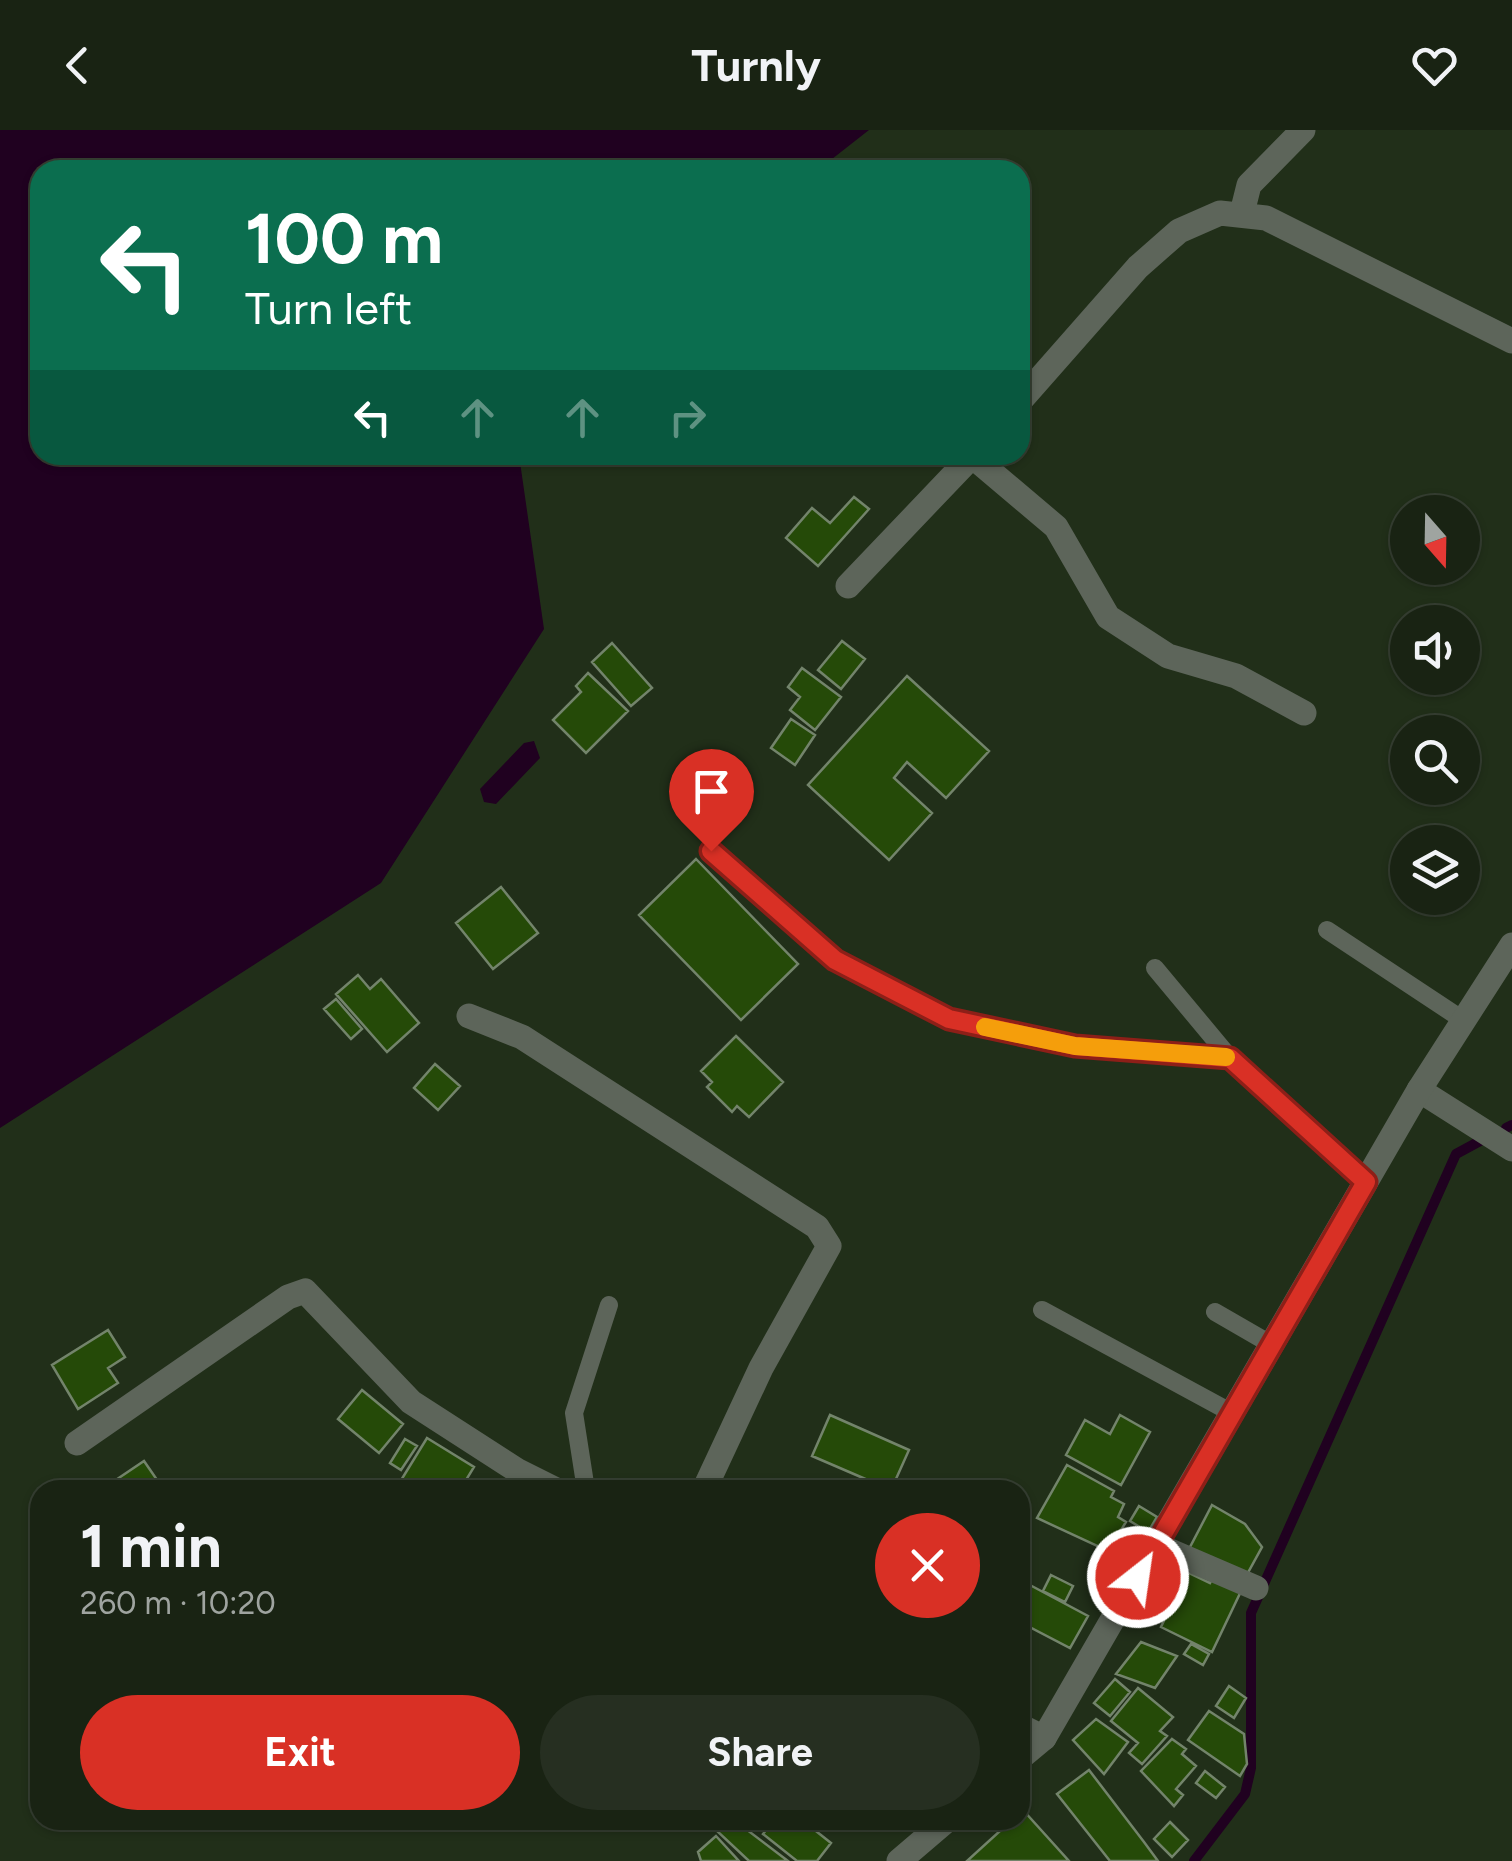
<!DOCTYPE html>
<meta charset="utf-8">
<style>
:root{--surface:#192313;--page:#262f21;--text:#f1f3f6;--muted:#9fa4a0;--line:#374033;--accent:#d93025}
body{margin:0;font-family:Figtree,sans-serif;background:var(--page);color:var(--text);height:100vh;display:flex;flex-direction:column;font-size:38px;white-space:nowrap}
*{box-sizing:border-box;margin:0}
p{font-size:32px;color:var(--muted)}
.icon{flex:none;width:55px;height:55px;fill:none;stroke:currentColor;stroke-width:2;stroke-linecap:round;stroke-linejoin:round}
.map{position:relative;flex:1;overflow:hidden}
.drawer{position:absolute;left:30px;top:1350px;width:1000px;height:350px;display:flex;flex-direction:column;background:var(--surface);border-radius:30px;box-shadow:0 2px 8px #0004,0 0 0 2px var(--line)}
.drawer>*{flex:none}
.guide{position:absolute;left:30px;top:30px;width:1000px;height:305px;border-radius:30px;box-shadow:0 2px 8px #0004,0 0 0 2px var(--line);background:#0b6e4f;color:#fff;overflow:hidden}
.needle{width:65px;rotate:160deg}
.buttons{position:absolute;left:1390px;top:365px;display:grid;gap:20px}
.buttons a{display:grid;place-items:center;width:90px;height:90px;border-radius:50%;background:var(--surface);box-shadow:0 2px 8px #0004,0 0 0 2px var(--line);font-size:50px}
.pin{position:absolute;display:grid;place-items:center;width:85px;height:85px;color:#fff;margin:-102px -42px;border-radius:50% 50% 50% 0;rotate:-45deg;box-shadow:0 0 10px #0007}
.pin .icon{rotate:45deg}
.me{position:absolute;width:110px;margin:-55px;rotate:30deg;stroke-linejoin:round;filter:drop-shadow(0 0 8px #0008)}
.turn{display:flex;align-items:center;gap:35px;height:210px;padding:0 50px;font-size:45px}
.turn .icon{width:130px;height:130px;stroke-width:2.5}
.turn b{display:block;font-size:70px;line-height:85px}
.lanes{display:flex;align-items:center;height:95px;padding:0 50px;background:#0003;justify-content:center;gap:50px;direction:ltr}
.lanes .off{opacity:.35}
.round{display:grid;place-items:center;flex:none;width:105px;height:105px;border-radius:52px;background:var(--page)}
.summary{display:flex;align-items:center;justify-content:space-between;height:170px;padding:0 50px}
h1{font-size:60px;font-weight:700;line-height:75px}
.button{display:flex;gap:20px;margin-top:auto;padding:20px 50px}
.button a{flex:1;height:115px;border-radius:60px;background:var(--accent);color:#fff;font-size:40px;font-weight:700;line-height:115px;text-align:center}
.button a+a{background:var(--page);color:var(--text)}
header{display:flex;justify-content:space-between;align-items:center;height:130px;padding:0 50px;background:var(--surface);font-size:45px;font-weight:700}
.map>svg:first-child{display:block}
</style>
<header><svg class="icon" aria-label="back" viewBox="0 0 24 24"><path d="M15 5l-7 7 7 7"/></svg>Turnly<svg class="icon" aria-label="heart" viewBox="0 0 24 24"><path d="M12 20l-8-8c-3-5 5-10 8-4 3-6 11-1 8 4z"/></svg></header>
<div class="map">
<svg width="1512" height="1731" viewBox="0 0 1512 1731">
<rect width="100%" height="100%" fill="#212f19"/>
<path fill="#200120" d="M 0,0 L 869,0 L 818,40 L 40,40 L 40,325 L 519,325 L 544,499 L 381,753 L 0,998 Z
M 534,611 L 540,628 L 496,674 L 484,672 L 480,659 L 524,613 Z"/>
<g fill="none" stroke-linecap="round" stroke-linejoin="round">
<path stroke="#200120" stroke-width="10" d="M 1506,998 L 1512,995
M 1194,1731 L 1245,1664 L 1251,1638 L 1251,1483 L 1456,1024 L 1480,1011"/>
</g>
<path fill="#254a08" stroke="#73846b" stroke-width="2.5" d="M 854,367 L 869,379 L 818,436 L 786,408 L 812,378 L 830,393 Z
M 842,511 L 865,529 L 841,559 L 818,540 Z
M 612,513 L 652,558 L 631,576 L 592,532 Z
M 802,538 L 841,567 L 815,600 L 790,580 L 800,567 L 788,557 Z
M 588,543 L 628,581 L 586,623 L 553,590 L 581,562 L 576,556 Z
M 907,546 L 989,621 L 946,668 L 907,632 L 894,648 L 932,683 L 889,730 L 808,655 Z
M 791,589 L 815,605 L 795,635 L 771,618 Z
M 696,729 L 798,834 L 741,890 L 639,785 Z
M 501,757 L 538,803 L 493,839 L 456,793 Z
M 358,845 L 370,859 L 381,849 L 419,893 L 387,922 L 336,864 Z
M 336,869 L 362,899 L 351,909 L 324,879 Z
M 736,906 L 783,952 L 749,987 L 737,976 L 732,982 L 707,957 L 712,952 L 701,941 Z
M 435,934 L 460,956 L 438,980 L 414,958 Z
M 108,1200 L 125,1227 L 108,1238 L 118,1253 L 78,1279 L 52,1235 Z
M 362,1260 L 403,1294 L 379,1323 L 338,1289 Z
M 830,1285 L 909,1320 L 891,1360 L 812,1326 Z
M 1120,1285 L 1150,1302 L 1121,1355 L 1066,1325 L 1085,1290 L 1110,1304 Z
M 427,1308 L 474,1337 L 460,1360 L 395,1360 Z
M 405,1309 L 417,1316 L 401,1340 L 390,1333 Z
M 144,1331 L 164,1360 L 101,1360 Z
M 1067,1335 L 1114,1361 L 1111,1367 L 1124,1374 L 1118,1387 L 1126,1392 L 1108,1421 L 1037,1388 Z
M 1212,1375 L 1245,1394 L 1262,1417 L 1245,1448 L 1189,1419 Z
M 1139,1376 L 1157,1387 L 1148,1402 L 1130,1391 Z
M 1187,1442 L 1210,1453 L 1215,1443 L 1243,1457 L 1212,1522 L 1161,1497 Z
M 1051,1445 L 1073,1456 L 1065,1472 L 1043,1461 Z
M 1028,1454 L 1088,1486 L 1070,1518 L 1020,1492 L 1020,1469 Z
M 1141,1512 L 1177,1526 L 1155,1558 L 1116,1544 Z
M 1191,1514 L 1209,1524 L 1203,1535 L 1184,1524 Z
M 1115,1549 L 1130,1562 L 1110,1586 L 1094,1573 Z
M 1229,1556 L 1246,1568 L 1234,1588 L 1216,1576 Z
M 1138,1558 L 1173,1587 L 1160,1601 L 1167,1606 L 1142,1634 L 1129,1623 L 1138,1613 L 1111,1591 Z
M 1209,1581 L 1244,1604 L 1247,1634 L 1240,1646 L 1188,1610 Z
M 1096,1589 L 1128,1612 L 1104,1644 L 1073,1610 Z
M 1172,1609 L 1186,1619 L 1182,1624 L 1196,1636 L 1176,1659 L 1183,1665 L 1174,1676 L 1141,1641 Z
M 1089,1640 L 1144,1712 L 1158,1731 L 1110,1731 L 1057,1664 Z
M 1205,1641 L 1225,1657 L 1216,1668 L 1196,1653 Z
M 1023,1680 L 1069,1731 L 967,1731 L 1012,1690 L 1020,1690 Z
M 734,1690 L 788,1731 L 749,1731 L 717,1701 Z
M 774,1690 L 802,1690 L 831,1713 L 817,1731 L 797,1731 L 763,1704 Z
M 1170,1692 L 1188,1710 L 1172,1727 L 1154,1709 Z
M 716,1706 L 739,1731 L 701,1731 L 698,1722 Z"/>
<g fill="none" stroke-linecap="round" stroke-linejoin="round">
<path stroke="#5d655a" stroke-width="18" d="M 711,721 L 835,830 L 949,889 L 1075,916 L 1230,928
M 1327,800 L 1463,890
M 1155,838 L 1230,928 L 1367,1052
M 1042,1180 L 1232,1283
M 1215,1182 L 1272,1215
M 586,1360 L 574,1283 L 609,1175"/>
<path stroke="#5d655a" stroke-width="25" d="M 1242,83 L 1249,55 L 1303,0
M 1020,271 L 1138,137 L 1179,101 L 1220,83 L 1266,88 L 1512,211
M 848,456 L 972,326 L 1056,397 L 1108,487 L 1168,526 L 1236,546 L 1304,583
M 469,886 L 522,907 L 817,1097 L 829,1116 L 761,1238 L 704,1360
M 1419,960 L 1512,1019
M 77,1313 L 288,1167 L 305,1161 L 411,1272 L 518,1341 L 556,1360
M 1156,1415 L 1256,1458
M 1020,1596 L 1044,1608"/>
<path stroke="#5d655a" stroke-width="25" d="M 1020,1628 L 1044,1608 L 1419,960 L 1512,815
M 899,1731 L 947,1690"/>
</g>
<g fill="none" stroke-linecap="round" stroke-linejoin="round">
<g stroke="#8d1f18" stroke-width="25">
<path id="route" d="M 711,721 L 835,830 L 949,889 L 1075,916 L 1230,928 L 1366,1052 L 1138,1447"/>
</g>
<use href="#route" stroke="#d93025" stroke-width="18"/>
<path stroke="#f59e0b" stroke-width="18" d="M 985,897 L 1075,916 L 1226,927"/>
</g>
</svg>
<div class="buttons">
<a><svg class="needle" viewBox="-14 -14 28 28"><path d="M0-13l5 13h-10z" fill="#e53935"/><path d="M0 13l5-13h-10z" fill="#9fa4a0"/></svg></a>
<a><svg class="icon" aria-label="sound" viewBox="0 0 24 24"><path d="M4 9h4l5-4v14l-5-4H4zM17 9q2 3 0 6"/></svg></a>
<a><svg class="icon" aria-label="search" viewBox="0 0 24 24"><circle cx="10" cy="10" r="6"/><path d="M15 15l6 6"/></svg></a>
<a><svg class="icon" aria-label="layers" viewBox="0 0 24 24"><path d="M12 4l9 5-9 5-9-5zM3 14l9 5 9-5"/></svg></a>
</div>
<div class="pin" style="left:711px;top:721px;background:#d93025"><svg class="icon" aria-label="arrive" viewBox="0 0 24 24"><path d="M6 21V4h12l-3 4 3 4H6"/></svg></div>
<svg class="me" style="left:1138px;top:1447px" viewBox="-20 -20 40 40"><circle r="17" fill="#d93025" stroke="#fff" stroke-width="3"/><path d="M0-11L8 9 0 5-8 9z" fill="#fff"/></svg>
<div class="guide">
<div class="turn"><svg class="icon" aria-label="left" viewBox="0 0 24 24"><path d="M17 20v-9H6M10 6l-5 5 5 5"/></svg><div><b>100 m</b>Turn left</div></div>
<div class="lanes"><svg class="icon" aria-label="left" viewBox="0 0 24 24"><path d="M17 20v-9H6M10 6l-5 5 5 5"/></svg><svg class="icon off" aria-label="ahead" viewBox="0 0 24 24"><path d="M12 20V5M6 11l6-6 6 6"/></svg><svg class="icon off" aria-label="ahead" viewBox="0 0 24 24"><path d="M12 20V5M6 11l6-6 6 6"/></svg><svg class="icon off" aria-label="right" viewBox="0 0 24 24"><path d="M7 20v-9h11M14 6l5 5-5 5"/></svg></div>
</div>
<section class="drawer">
<div class="summary"><div><h1>1 min</h1><p>260 m · 10:20</p></div><a class="round" style="background:#d93025;color:#fff"><svg class="icon" aria-label="close" viewBox="0 0 24 24"><path d="M6 6l12 12M18 6L6 18"/></svg></a></div>
<div class="button"><a>Exit</a><a>Share</a></div>
</section>
</div>
